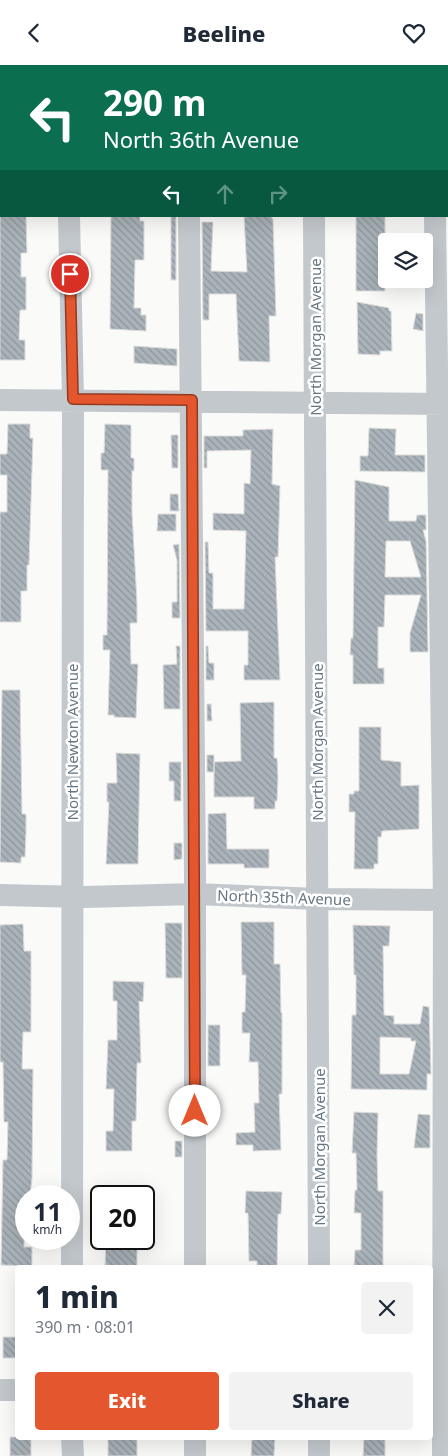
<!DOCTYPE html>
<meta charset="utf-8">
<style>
:root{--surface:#fff;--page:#f2f2f3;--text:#1f2937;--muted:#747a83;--accent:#e4572e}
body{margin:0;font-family:"Noto Sans",sans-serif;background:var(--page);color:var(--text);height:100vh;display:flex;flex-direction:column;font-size:19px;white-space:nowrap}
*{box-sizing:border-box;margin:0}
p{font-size:16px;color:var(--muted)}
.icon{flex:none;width:28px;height:28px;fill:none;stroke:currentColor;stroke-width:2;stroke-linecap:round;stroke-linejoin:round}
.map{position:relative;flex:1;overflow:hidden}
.sheet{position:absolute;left:15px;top:1200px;width:418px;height:175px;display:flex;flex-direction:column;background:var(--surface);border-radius:5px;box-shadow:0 5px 20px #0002}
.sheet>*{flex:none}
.top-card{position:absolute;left:0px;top:0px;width:449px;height:152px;box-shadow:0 5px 20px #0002;background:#0b6e4f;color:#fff;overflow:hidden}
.fabs{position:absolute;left:378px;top:168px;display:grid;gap:10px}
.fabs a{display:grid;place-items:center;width:55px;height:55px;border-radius:5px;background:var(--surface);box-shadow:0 5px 20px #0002;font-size:25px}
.speed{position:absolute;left:15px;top:1120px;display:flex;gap:10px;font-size:25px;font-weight:700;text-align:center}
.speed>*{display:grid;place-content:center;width:65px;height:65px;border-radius:50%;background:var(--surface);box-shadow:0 5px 20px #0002;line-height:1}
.speed small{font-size:12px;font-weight:400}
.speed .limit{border:2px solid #111;border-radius:8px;background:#fff;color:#111}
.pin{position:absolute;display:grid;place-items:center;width:42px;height:42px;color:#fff;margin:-21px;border:2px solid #fff;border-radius:50%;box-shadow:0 1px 5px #0007}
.me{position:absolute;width:55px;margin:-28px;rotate:0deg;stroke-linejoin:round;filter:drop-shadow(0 0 4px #0008)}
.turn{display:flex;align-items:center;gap:18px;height:105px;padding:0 20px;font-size:22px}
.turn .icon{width:65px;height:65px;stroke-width:2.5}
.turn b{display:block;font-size:35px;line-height:42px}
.lanes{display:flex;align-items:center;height:48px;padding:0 20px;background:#0003;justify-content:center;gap:25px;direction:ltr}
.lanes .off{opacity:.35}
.round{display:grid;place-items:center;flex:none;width:52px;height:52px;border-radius:5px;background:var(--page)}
.summary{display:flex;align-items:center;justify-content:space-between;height:85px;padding:0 20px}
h1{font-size:30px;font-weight:800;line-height:38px}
.action{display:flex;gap:10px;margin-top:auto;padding:10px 20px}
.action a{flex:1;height:58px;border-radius:5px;background:var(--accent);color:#fff;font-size:20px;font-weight:800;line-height:58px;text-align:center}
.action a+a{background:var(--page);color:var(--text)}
header{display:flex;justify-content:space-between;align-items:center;height:65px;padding:0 20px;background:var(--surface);font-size:22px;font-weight:800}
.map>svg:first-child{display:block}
</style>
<header><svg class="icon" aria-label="back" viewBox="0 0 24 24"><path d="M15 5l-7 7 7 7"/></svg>Beeline<svg class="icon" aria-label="heart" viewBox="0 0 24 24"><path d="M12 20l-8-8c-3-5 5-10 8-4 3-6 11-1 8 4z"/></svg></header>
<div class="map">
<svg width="448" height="1391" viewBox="0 0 448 1391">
<defs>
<pattern id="building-back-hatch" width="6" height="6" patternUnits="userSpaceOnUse" patternTransform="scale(1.25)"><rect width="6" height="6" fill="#aab3b9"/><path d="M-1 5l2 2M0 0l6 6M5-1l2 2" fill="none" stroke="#8e969c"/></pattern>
</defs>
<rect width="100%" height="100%" fill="#fafaf8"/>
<path fill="url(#building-back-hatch)" stroke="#dcdcda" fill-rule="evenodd" d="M 0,151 L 26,151 L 27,188 L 21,188 L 21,212 L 26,212 L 26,245 L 20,245 L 19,275 L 25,275 L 25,295 L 0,295 Z
M 111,151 L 140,151 L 140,156 L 144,156 L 144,195 L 135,195 L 134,243 L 141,243 L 141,250 L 146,250 L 146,266 L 110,264 Z
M 171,151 L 176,151 L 176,215 L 171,215 Z
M 244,151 L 270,151 L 273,154 L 276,251 L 269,251 L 270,297 L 239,296 L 236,229 L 209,229 L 209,255 L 203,255 L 202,157 L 213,157 L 211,206 L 247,207 Z
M 356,151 L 385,151 L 385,226 L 356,226 Z
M 357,237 L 389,243 L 389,246 L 391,246 L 392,286 L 380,286 L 380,290 L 358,289 Z
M 416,248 L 423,249 L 423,266 L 413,264 Z
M 134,281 L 177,284 L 177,301 L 134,298 Z
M 8,359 L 30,359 L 30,373 L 33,373 L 29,500 L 27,500 L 27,526 L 21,526 L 21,557 L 0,557 L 0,447 L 7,447 L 7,410 L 0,410 L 0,389 L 7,389 Z
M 105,359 L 131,360 L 131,393 L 134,393 L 134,406 L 132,406 L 132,447 L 137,538 L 137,558 L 130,558 L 131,599 L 138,599 L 136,653 L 114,652 L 114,650 L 108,650 L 110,585 L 103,585 L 103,570 L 107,570 L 108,405 L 101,405 L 101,388 L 104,388 Z
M 369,363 L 396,364 L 395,390 L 425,390 L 425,407 L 360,406 L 360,391 L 368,391 Z
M 273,364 L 272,419 L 280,421 L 278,492 L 275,492 L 280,615 L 244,615 L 244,600 L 248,600 L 248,566 L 206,566 L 205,477 L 208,477 L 209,508 L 213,508 L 213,544 L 244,544 L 246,466 L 213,465 L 213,448 L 244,449 L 244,418 L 250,419 L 251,385 L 207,386 L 207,403 L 204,403 L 204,371 L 243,371 L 243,365 Z
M 171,370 L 178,370 L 178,403 L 172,403 Z
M 355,415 L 389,422 L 389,456 L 416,456 L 417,450 L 426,450 L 426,465 L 423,465 L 426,476 L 428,587 L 410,587 L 410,568 L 421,530 L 385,530 L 384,562 L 378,562 L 378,603 L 384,603 L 384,619 L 353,619 L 353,590 L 350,590 L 351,573 L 353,573 ZM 386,476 L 410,476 L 421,512 L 385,512 Z
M 170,429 L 178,429 L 179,446 L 170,446 Z
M 158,449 L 176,449 L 176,466 L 157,466 Z
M 179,479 L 180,553 L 172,553 L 172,537 L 177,537 L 177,495 L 173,480 Z
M 176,581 L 180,581 L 180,644 L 164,644 L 163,600 L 177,599 Z
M 206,581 L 208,581 L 209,598 L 214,598 L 214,615 L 206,615 Z
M 2,625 L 20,625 L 22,749 L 26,749 L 26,767 L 25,792 L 21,792 L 21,798 L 0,797 Z
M 274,637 L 274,693 L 277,693 L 278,713 L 277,736 L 275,736 L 275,744 L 254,744 L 254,732 L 214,732 L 214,697 L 241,696 L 240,638 Z
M 207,639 L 211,639 L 212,656 L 207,656 Z
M 359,662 L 381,662 L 381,695 L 401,697 L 401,721 L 419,720 L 419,764 L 382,766 L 381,772 L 378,772 L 378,799 L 374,799 L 374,804 L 354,804 L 355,747 L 349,747 L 349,729 L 354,729 L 354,726 L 359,726 Z
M 116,688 L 140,689 L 138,799 L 106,799 L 109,737 L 107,737 L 107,718 L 117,718 Z
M 207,690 L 214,690 L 214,707 L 207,707 Z
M 169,697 L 181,697 L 181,736 L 174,736 L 174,716 L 169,716 Z
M 226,748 L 227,784 L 269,784 L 269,803 L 244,803 L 244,799 L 208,799 L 208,749 Z
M 174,778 L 182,778 L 182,794 L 174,795 Z
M 241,857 L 274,857 L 274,899 L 280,899 L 281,948 L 282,948 L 282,1029 L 279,1029 L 281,1085 L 253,1086 L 253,1080 L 236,1080 L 236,1068 L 255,1067 L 254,1038 L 259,1038 L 258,997 L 249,997 L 250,968 L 242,968 L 242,947 L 245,947 L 246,910 L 242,910 Z
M 165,858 L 182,858 L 182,913 L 166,913 Z
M 23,859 L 24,886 L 31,886 L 31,967 L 23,967 L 22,1004 L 33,1004 L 32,1114 L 30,1131 L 26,1131 L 24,1182 L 32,1182 L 32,1201 L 1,1200 L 3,1095 L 7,1095 L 8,1057 L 4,1057 L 3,997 L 0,997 L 0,860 Z
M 353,860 L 390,861 L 389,881 L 383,881 L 384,950 L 394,951 L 394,959 L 420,959 L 423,941 L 429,942 L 431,1009 L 427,1009 L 427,1025 L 351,1024 L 352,950 L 356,950 L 356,910 L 354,910 ZM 380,972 L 411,973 L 411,976 L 416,976 L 409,1009 L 380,1009 Z
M 113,916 L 144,917 L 143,937 L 139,936 L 141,998 L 137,998 L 136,1056 L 132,1056 L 132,1086 L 106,1086 L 106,1066 L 113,1066 L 114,1024 L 106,1024 L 108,975 L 117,975 L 117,936 L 113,936 Z
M 208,960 L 220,960 L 220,1001 L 208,1001 Z
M 208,1046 L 215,1046 L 215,1061 L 208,1062 Z
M 354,1047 L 378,1048 L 377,1090 L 378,1126 L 383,1126 L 383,1202 L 354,1202 L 355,1185 L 361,1185 L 361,1148 L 354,1148 L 355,1125 L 357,1125 L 356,1088 L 352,1088 Z
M 418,1049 L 430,1050 L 430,1083 L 414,1083 Z
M 175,1076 L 182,1076 L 182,1092 L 175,1092 Z
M 246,1126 L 282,1127 L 281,1149 L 278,1149 L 277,1202 L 257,1202 L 257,1196 L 249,1196 L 248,1148 L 245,1148 Z
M 106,1174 L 137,1174 L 137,1202 L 105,1202 Z
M 3,1272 L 18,1272 L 18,1293 L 3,1293 Z
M 10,1372 L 31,1372 L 31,1391 L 10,1391 Z
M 108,1372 L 137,1372 L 137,1391 L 108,1391 Z
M 252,1372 L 275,1372 L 274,1391 L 251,1391 Z
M 364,1372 L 385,1372 L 385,1391 L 363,1391 Z"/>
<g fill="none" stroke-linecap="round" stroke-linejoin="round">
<path stroke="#c3c8cc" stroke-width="22" d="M 66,0 L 66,1
M 187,0 L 187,1
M 312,0 L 312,1
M 433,0 L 433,1
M 69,151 L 73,334 L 72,1202
M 189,151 L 195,812 L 195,1202
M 314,151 L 319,1202
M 435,151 L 444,835 L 443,1391
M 0,335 L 448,339
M 0,830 L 85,832 L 195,829 L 318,834 L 448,835
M 0,1325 L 18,1325
M 72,1372 L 73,1391
M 195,1372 L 195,1391
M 319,1391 L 319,1372"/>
</g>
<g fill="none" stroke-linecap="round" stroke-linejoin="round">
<g stroke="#94391e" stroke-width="12">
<path id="route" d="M 70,209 L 73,334 L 192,335 L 195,1046"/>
</g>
<use href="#route" stroke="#e4572e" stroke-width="9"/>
</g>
<g text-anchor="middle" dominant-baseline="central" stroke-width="5" stroke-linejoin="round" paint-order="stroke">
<g font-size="15" fill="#657683" stroke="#fff">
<text transform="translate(315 272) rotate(-90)">North Morgan Avenue</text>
<text transform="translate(72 677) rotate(-90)">North Newton Avenue</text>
<text transform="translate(317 677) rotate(-90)">North Morgan Avenue</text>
<text transform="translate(284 832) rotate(2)">North 35th Avenue</text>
<text transform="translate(319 1082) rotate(-90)">North Morgan Avenue</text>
</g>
</g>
</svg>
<div class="fabs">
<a><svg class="icon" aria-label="layers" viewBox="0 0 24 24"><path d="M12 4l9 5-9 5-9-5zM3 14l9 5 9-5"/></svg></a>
</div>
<div class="speed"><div>11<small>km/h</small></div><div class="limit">20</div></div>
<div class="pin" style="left:70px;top:209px;background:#d93025"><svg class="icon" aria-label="arrive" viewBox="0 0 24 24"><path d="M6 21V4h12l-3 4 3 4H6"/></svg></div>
<svg class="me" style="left:195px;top:1046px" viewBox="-20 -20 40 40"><circle r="19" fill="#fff"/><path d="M0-13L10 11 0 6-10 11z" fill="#e4572e"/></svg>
<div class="top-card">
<div class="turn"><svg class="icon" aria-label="left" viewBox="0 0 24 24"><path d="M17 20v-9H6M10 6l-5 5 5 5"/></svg><div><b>290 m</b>North 36th Avenue</div></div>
<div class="lanes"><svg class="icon" aria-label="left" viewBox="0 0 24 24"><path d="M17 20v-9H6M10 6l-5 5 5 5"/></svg><svg class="icon off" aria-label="ahead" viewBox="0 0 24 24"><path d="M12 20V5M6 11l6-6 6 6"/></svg><svg class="icon off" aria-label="right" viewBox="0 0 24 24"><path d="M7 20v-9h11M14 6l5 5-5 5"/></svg></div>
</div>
<section class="sheet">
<div class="summary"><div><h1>1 min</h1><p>390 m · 08:01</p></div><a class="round"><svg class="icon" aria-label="close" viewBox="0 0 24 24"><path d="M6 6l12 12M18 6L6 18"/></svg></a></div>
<div class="action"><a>Exit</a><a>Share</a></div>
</section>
</div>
